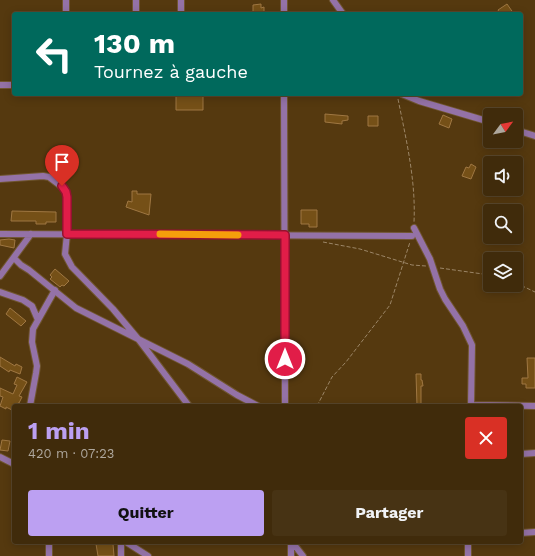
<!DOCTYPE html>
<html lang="fr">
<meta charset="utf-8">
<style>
:root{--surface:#402b0b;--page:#473314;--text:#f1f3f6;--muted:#aea79d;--line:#59472c;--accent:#bca0f2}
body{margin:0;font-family:"Work Sans",sans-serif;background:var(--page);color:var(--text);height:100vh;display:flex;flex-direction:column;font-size:15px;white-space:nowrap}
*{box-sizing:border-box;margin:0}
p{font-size:13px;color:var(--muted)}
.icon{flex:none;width:22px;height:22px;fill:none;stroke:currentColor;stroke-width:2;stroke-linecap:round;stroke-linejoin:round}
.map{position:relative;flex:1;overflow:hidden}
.drawer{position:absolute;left:12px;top:404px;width:511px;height:140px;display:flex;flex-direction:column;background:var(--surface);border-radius:4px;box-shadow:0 2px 10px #0003,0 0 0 1px var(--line)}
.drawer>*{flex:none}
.top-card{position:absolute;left:12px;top:12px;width:511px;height:84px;border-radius:4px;box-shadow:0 2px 10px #0003,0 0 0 1px var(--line);background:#00695c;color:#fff;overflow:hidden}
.needle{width:26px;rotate:58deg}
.fabs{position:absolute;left:483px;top:108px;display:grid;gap:8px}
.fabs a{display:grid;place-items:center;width:40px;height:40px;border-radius:4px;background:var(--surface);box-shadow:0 2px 10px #0003,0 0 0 1px var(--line);font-size:20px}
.pin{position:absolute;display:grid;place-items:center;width:34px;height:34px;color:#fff;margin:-41px -17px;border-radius:50% 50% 50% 0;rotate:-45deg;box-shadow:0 0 4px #0007}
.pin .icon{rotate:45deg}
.me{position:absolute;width:44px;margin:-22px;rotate:0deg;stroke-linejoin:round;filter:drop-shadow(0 0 3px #0008)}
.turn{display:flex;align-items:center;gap:14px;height:84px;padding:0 16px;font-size:18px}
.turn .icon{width:52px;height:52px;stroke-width:2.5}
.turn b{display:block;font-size:28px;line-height:34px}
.round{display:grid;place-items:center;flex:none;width:42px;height:42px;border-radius:4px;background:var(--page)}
.summary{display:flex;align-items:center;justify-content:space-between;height:68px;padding:0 16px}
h1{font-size:24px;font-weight:700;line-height:30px;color:var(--accent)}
.button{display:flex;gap:8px;margin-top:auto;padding:8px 16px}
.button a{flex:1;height:46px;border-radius:4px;background:var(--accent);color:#111;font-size:16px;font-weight:700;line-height:46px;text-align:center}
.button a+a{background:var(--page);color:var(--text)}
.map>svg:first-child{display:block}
</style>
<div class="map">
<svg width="535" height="556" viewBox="0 0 535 556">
<rect width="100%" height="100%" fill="#55390f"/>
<path fill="#755017" stroke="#9f7742" d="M 261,4 L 261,8 L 264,7 L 264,13 L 253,13 L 253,5 Z
M 507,4 L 514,14 L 500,14 L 498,10 Z
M 176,95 L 203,95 L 203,110 L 176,110 Z
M 325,114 L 348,116 L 348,120 L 342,121 L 342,124 L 325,122 Z
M 443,115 L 452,119 L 449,128 L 439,124 Z
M 368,116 L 378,116 L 378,126 L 368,126 Z
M 471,164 L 476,167 L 471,179 L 462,176 L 466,167 L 469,168 Z
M 132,191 L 137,191 L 137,194 L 151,194 L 149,215 L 126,207 L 128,201 L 132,202 Z
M 301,210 L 317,210 L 317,227 L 309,227 L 309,224 L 301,224 Z
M 12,211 L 56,212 L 56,222 L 46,222 L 46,224 L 36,224 L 36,221 L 11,221 Z
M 9,239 L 15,240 L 14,248 L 0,245 L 0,240 Z
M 55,269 L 69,281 L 64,286 L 62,285 L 60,287 L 50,279 L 52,277 L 50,275 Z
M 10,308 L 26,321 L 21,326 L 6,314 Z
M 0,357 L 15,366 L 16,364 L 22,367 L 20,374 L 10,370 L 9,372 L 0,366 Z
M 527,358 L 535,358 L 535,388 L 526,388 L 526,384 L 522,384 L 522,378 L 528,378 Z
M 416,374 L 421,374 L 421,380 L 422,380 L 423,386 L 421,386 L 421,406 L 417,406 Z
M 17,377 L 27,382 L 19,396 L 22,397 L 19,403 L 18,403 L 16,406 L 14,406 L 14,411 L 6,407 L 6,409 L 0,406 L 3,397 L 0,396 L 0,388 L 13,394 L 17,385 L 14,384 Z
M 2,440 L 10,441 L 8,451 L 0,450 Z
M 103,543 L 104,544 L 113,544 L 114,556 L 98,556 L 96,544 Z"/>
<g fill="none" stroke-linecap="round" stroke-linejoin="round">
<g stroke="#705630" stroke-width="8">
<path id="minor" d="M 66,0 L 66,14
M 136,0 L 136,14
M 181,0 L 181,14
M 284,0 L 284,14
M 333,0 L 343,14
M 0,85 L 14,85
M 284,94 L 285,406
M 402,94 L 419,101 L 490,122
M 516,130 L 535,136
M 0,179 L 43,176 L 49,177 L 65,189 L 67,197 L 67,234 L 65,254 L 72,267 L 113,309 L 139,340 L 189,406
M 414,228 L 430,259 L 440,289 L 445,299 L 463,326 L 472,345 L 471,406
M 0,234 L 412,236
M 14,258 L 21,265 L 29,270 L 76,308 L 188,364 L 237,395 L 258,406
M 0,276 L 31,234
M 0,292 L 23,300 L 32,306 L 38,320
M 471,405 L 535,406
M 30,406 L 36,373 L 37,366 L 32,342 L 33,329 L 55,290
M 521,454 L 535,453
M 0,457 L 14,464
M 521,533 L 535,532
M 121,542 L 121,556
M 126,542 L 148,556
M 292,542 L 303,556
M 468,542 L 468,556
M 49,556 L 49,542
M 291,556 L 291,542"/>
</g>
<path stroke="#9c8667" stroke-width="1" stroke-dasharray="4 2" stroke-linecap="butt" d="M 398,99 C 406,139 416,180 414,222
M 323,242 L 360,249 L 412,265 L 426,266
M 440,268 L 490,275
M 516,283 L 535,292
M 317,406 L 332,377 L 346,362 L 390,305 L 410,242"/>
<use href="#minor" stroke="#9472a7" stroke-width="6"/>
</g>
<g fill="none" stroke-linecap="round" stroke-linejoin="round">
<g stroke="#92132f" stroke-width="10">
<path id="route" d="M 62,186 L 66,192 L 67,197 L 67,234 L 285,235 L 285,359"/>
</g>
<use href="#route" stroke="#e11d48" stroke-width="7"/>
<path stroke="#f59e0b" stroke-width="7" d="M 160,234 L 238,235"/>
</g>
</svg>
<div class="fabs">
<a><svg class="needle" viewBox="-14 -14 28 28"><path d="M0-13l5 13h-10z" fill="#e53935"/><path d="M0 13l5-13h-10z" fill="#aea79d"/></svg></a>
<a><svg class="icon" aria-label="sound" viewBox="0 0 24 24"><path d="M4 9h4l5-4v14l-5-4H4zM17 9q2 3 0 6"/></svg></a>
<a><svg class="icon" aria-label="search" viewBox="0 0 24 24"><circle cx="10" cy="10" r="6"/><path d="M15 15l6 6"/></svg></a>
<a><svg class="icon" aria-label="layers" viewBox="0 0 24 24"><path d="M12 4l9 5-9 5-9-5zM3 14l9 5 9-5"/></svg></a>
</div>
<div class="pin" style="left:62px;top:186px;background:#d93025"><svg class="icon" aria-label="arrive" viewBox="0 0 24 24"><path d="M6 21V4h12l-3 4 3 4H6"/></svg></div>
<svg class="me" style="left:285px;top:359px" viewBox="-20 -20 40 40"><circle r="17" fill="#e11d48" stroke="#fff" stroke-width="3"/><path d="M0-11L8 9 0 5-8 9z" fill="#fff"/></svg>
<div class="top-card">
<div class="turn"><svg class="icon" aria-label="left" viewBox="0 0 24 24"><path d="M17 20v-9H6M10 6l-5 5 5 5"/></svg><div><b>130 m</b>Tournez à gauche</div></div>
</div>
<section class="drawer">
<div class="summary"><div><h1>1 min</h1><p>420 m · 07:23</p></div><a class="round" style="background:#d93025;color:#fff"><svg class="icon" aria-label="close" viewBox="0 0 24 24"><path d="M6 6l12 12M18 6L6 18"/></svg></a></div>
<div class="button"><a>Quitter</a><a>Partager</a></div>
</section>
</div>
